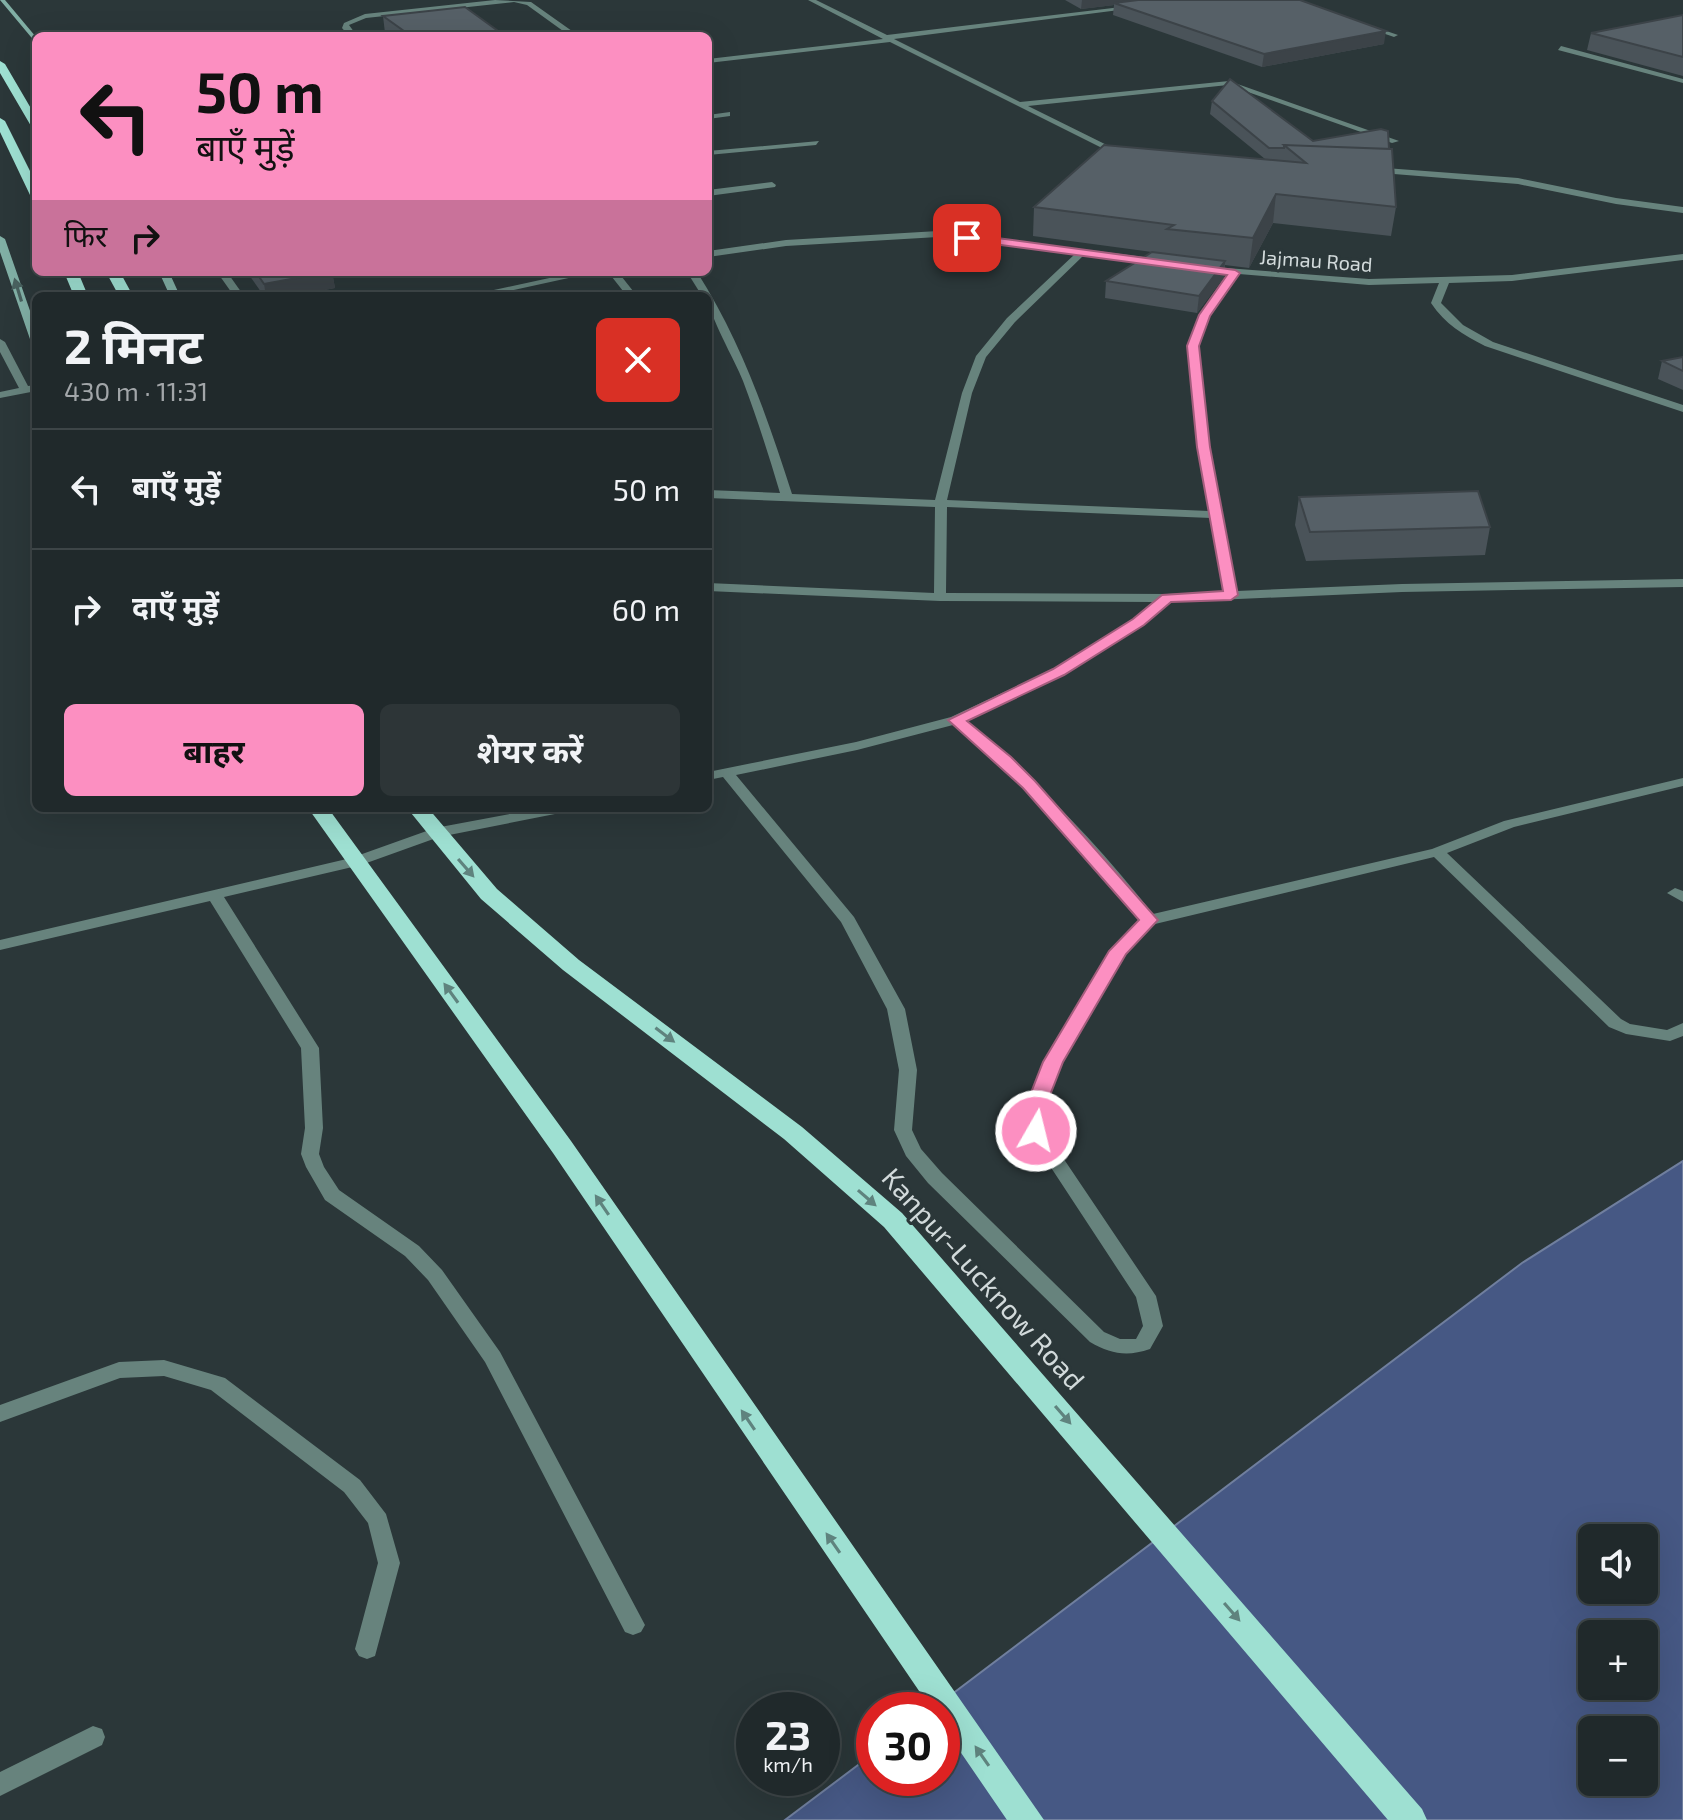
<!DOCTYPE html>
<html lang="hi">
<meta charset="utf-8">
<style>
:root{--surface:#20292b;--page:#2d3537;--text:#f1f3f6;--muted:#a2a6a9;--line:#3d4547;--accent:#fc8fc1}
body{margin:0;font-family:"Exo 2","Noto Sans Devanagari",sans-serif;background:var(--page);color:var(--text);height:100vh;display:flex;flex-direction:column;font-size:30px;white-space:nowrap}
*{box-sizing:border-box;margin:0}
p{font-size:26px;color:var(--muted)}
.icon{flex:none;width:44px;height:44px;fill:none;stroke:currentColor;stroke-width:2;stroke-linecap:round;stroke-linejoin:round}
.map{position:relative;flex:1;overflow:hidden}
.details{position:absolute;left:32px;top:292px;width:680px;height:520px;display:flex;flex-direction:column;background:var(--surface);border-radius:12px;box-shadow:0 8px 32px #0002,0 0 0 2px var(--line)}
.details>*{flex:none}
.hud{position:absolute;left:32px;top:32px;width:680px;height:244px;border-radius:12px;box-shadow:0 8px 32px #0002,0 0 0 2px var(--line);background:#fc8fc1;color:#111;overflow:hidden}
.buttons{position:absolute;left:1578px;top:1524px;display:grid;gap:16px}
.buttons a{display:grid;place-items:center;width:80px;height:80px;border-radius:12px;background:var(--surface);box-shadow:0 8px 32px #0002,0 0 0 2px var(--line);font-size:40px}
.speed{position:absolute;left:736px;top:1692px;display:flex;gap:16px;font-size:40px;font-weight:700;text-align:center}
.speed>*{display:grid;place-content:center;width:104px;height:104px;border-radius:50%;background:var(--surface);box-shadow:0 8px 32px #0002,0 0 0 2px var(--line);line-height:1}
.speed small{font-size:20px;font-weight:400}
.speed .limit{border:12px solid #d22;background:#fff;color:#111}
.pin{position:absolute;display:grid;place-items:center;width:68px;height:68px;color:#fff;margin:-34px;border-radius:16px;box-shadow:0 4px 12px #0006}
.me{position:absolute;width:88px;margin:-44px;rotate:8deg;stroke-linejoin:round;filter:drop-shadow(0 0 6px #0008)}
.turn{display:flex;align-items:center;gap:28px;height:168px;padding:0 32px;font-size:36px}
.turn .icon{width:104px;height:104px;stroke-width:2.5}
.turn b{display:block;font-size:56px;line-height:68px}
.then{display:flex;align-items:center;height:76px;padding:0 32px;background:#0003;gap:16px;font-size:30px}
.round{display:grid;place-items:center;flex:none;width:84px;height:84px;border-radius:12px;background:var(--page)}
.overview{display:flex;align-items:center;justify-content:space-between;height:136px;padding:0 32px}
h1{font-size:48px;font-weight:700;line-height:60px}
.cta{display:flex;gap:16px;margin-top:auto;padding:16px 32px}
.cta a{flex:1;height:92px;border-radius:12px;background:var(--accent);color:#111;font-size:32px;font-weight:700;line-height:92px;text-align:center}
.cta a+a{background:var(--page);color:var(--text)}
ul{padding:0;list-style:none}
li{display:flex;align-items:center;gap:24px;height:120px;padding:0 32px;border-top:2px solid var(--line)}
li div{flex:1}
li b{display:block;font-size:30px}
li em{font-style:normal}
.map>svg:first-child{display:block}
</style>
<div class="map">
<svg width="1683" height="1820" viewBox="0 0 1683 1820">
<rect width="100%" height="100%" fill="#2b3739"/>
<path fill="#465884" stroke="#707f9e" stroke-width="2" fill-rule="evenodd" d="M 1683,1161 L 1683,1820 L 785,1820 L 874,1753 L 874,1778 L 942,1778 L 942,1710 L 931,1710 L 1522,1263 ZM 1592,1538 L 1644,1538 L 1644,1590 L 1592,1590 ZM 1592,1634 L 1644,1634 L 1644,1686 L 1592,1686 ZM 1592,1730 L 1644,1730 L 1644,1782 L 1592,1782 Z"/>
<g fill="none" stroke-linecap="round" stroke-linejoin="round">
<path fill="#67837d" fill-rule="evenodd" d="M 495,0 L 531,2 L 579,36 L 570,36 L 527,5 L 514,2 L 366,18 L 349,25 L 357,36 L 349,36 L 342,28 L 344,23 L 365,14 Z
M 808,0 L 816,0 L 887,35 L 1155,3 L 1150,0 L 1159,0 L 1166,4 L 894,39 L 1020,102 L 1229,81 L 1399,141 L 1392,143 L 1228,85 L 1028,106 L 1125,154 L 1125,158 L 1122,158 L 890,42 L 708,63 L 708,59 L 883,39 Z
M 1365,25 L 1369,25 L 1398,35 L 1394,37 L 1365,27 Z
M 1561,46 L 1683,79 L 1683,83 L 1558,50 Z
M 730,112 L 730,116 L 708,119 L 708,115 Z
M 819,141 L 816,145 L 708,155 L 708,151 Z
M 1372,167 L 1518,178 L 1616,198 L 1683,207 L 1683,213 L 1616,204 L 1518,184 L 1369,172 L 1369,168 Z
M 772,182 L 776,185 L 775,187 L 708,196 L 708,190 Z
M 938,231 L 1160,259 L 1165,262 L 1160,265 L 1084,255 L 1015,322 L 986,357 L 972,393 L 947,500 L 1209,511 L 1197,447 L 1188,346 L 1199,315 L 1230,273 L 1203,271 L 1198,268 L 1200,266 L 1369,279 L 1512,275 L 1683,254 L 1683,260 L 1512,281 L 1449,283 L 1441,303 L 1463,325 L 1493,342 L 1683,405 L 1683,412 L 1485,346 C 1463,335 1445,324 1431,303 L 1439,283 L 1369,285 L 1239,274 L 1209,315 L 1198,346 L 1209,447 L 1237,591 L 1402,584 L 1683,579 L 1683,587 L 1402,592 L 1170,602 C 1109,653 1038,687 966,721 C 1035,779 1097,843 1153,914 L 1432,849 L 1504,821 L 1683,778 L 1683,786 L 1514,827 L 1447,853 L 1621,1019 L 1630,1024 L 1667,1030 L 1683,1023 L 1683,1036 L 1670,1041 L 1626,1034 L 1609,1027 L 1434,857 L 1155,924 L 1125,954 L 1062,1062 L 1046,1103 L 1045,1131 L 1156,1296 L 1163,1326 L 1150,1349 C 1127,1357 1111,1354 1090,1342 L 928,1183 L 906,1156 L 894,1130 L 899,1070 L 887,1009 L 841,922 L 723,777 L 708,780 L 708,772 L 856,742 L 951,717 L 1053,669 L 1133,619 L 1155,602 L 940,601 L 708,591 L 708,583 L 934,593 L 935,507 L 708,498 L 708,490 L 780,493 C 769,456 757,418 743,381 C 735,360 708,315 708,296 L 702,296 L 687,272 L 697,272 C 741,341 767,416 792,494 L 935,500 L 962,393 L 976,356 L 1007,318 L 1075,254 L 938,237 L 786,246 L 708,257 L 708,251 L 786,240 ZM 947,507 L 1211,518 L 1224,592 L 1167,594 L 946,593 ZM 953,725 C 1023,783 1084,848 1140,920 L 1110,951 L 1044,1062 L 1028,1103 L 1027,1131 L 1136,1297 L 1143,1326 L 1136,1339 L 1120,1339 L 1104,1332 L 942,1173 L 921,1149 L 912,1130 L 917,1070 L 905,1009 L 854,917 L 736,775 L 857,750 Z
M 217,272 L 227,272 L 244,296 L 234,296 Z
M 577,272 L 596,272 L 486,296 L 466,296 Z
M 608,272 L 618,272 L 637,296 L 627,296 Z
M 0,339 L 5,342 L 28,386 L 36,385 L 36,391 L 0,398 L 0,392 L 19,388 L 0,352 Z
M 542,808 L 572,808 L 565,812 L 439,837 L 361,865 L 224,897 L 319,1048 L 323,1128 L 319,1154 L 324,1167 L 339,1190 L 419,1246 L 442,1270 L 500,1352 L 645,1625 L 641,1632 L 633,1635 L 625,1632 L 485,1362 L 428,1280 L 405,1256 L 325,1200 L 306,1167 L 301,1154 L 305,1128 L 301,1048 L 210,901 L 0,950 L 0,940 L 351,858 L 435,828 Z
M 1675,888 L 1683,891 L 1683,902 L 1667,893 Z
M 164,1360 L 225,1378 L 360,1480 L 386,1514 L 400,1563 L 375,1656 L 367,1659 L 359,1656 L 355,1649 L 378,1563 L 368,1523 L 344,1492 L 211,1390 L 164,1376 L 120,1378 L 0,1422 L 0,1405 L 119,1362 Z
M 93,1726 L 102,1729 L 105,1737 L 102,1745 L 0,1796 L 0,1772 Z"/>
<path fill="#81afa5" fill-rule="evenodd" d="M 0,0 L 5,0 L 36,37 L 36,43 Z
M 0,236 L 5,239 L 36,328 L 36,345 L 31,342 L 0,252 Z
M 159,272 L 169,272 L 180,296 L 170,296 Z"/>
<path fill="#9ee0d2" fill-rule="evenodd" d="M 0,61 L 5,64 L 36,117 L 36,129 L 31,126 L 0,73 Z
M 0,118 L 5,121 L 36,183 L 36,199 L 30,195 L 0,132 Z
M 64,272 L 78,272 L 88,296 L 74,296 Z
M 106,272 L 120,272 L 133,296 L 119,296 Z
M 308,808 L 328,808 L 571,1141 L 1044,1820 L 1007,1820 L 942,1725 L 942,1710 L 932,1710 L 553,1153 Z
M 407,808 L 428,808 L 497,889 L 579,960 L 802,1127 L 902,1213 L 1422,1809 L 1427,1820 L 1388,1820 L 884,1227 L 784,1139 L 563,970 L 481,899 Z"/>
</g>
<path fill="#4a5359" d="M 1065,0 L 1300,0 L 1384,44 L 1262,67 L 1113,15 L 1114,5 L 1081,9 Z
M 1683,15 L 1683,76 L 1587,50 L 1591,33 Z
M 383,16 L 505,36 L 389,36 L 385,33 Z
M 1212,101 L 1313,141 L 1389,149 L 1396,207 L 1391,236 L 1273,223 L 1249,268 L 1225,265 L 1224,277 L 1197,313 L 1105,298 L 1106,281 L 1152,252 L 1033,236 L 1034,207 L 1265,159 L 1210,114 Z
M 247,272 L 332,272 L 335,288 L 293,296 L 264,296 Z
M 1683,357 L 1683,390 L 1658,379 L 1662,361 Z
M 1299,497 L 1490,527 L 1485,555 L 1306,561 L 1295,525 Z"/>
<path fill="#3c4348" d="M 1082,0 L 1148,0 L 1114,3 L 1114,5 L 1081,9 Z
M 1386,31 L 1384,44 L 1262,67 L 1264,54 Z
M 1276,194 L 1273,223 L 1249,268 L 1253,238 Z
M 1225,261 L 1224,277 L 1197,313 L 1199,296 Z
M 332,272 L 335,288 L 293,296 L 266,296 L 264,284 Z"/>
<path fill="#566067" stroke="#3c4348" stroke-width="2" d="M 1138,0 L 1300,0 L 1386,31 L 1264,54 L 1114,3 Z
M 465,7 L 505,36 L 411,36 L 383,16 Z
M 1683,15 L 1683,57 L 1591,33 Z
M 1230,79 L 1313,141 L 1381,129 L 1388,131 L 1389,149 L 1284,145 L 1284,148 L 1269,148 L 1212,101 Z
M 1104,145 L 1306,163 L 1284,145 L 1392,149 L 1396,207 L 1276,194 L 1253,238 L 1167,229 L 1174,225 L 1034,207 Z
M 1152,252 L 1225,261 L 1199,296 L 1106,281 Z
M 256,272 L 329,272 L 264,284 Z
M 1683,357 L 1683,371 L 1662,361 Z
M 1478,491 L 1490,527 L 1310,532 L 1299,497 Z"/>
<defs><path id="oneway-solid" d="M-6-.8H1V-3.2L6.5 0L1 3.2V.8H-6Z" transform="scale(2)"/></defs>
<use fill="#49615f" href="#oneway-solid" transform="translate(18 290) rotate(-107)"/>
<g fill="#5f837e">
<use href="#oneway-solid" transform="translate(466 868) rotate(49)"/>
<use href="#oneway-solid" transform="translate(451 993) rotate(-126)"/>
<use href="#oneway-solid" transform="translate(665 1035) rotate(37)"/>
<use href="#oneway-solid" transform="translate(867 1198) rotate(41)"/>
<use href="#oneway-solid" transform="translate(602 1205) rotate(-124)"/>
<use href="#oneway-solid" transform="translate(1063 1415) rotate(49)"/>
<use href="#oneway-solid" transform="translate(748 1420) rotate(-124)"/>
<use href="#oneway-solid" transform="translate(833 1543) rotate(-125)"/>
<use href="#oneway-solid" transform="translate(1232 1612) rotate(49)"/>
<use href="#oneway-solid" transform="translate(982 1756) rotate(-125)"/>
</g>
<path fill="#fc8fc1" stroke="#a45d7d" stroke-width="2" d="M 967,234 L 1235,270 L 1240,273 L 1210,316 L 1199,346 L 1210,447 L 1238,595 L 1231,600 L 1171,602 L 1144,625 L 1064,675 L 967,721 L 1011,757 L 1035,781 L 1158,920 L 1126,954 L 1063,1062 L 1047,1103 L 1046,1131 L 1036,1138 L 1026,1131 L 1027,1103 L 1043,1062 L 1109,951 L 1139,920 L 1023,788 L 948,720 L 1053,669 L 1133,619 L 1162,595 L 1223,591 L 1197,447 L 1187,346 L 1199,315 L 1227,275 L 963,240 L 963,235 Z"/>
<g text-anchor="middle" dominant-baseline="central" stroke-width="6" stroke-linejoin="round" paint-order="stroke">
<g font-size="20" fill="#d2dadb" stroke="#2b3739">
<text transform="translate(1316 260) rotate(4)">Jajmau Road</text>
</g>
<g font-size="28" fill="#d2dadb" stroke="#2b3739">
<text transform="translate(984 1278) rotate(48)">Kanpur-Lucknow Road</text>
</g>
</g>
</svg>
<div class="buttons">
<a><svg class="icon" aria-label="sound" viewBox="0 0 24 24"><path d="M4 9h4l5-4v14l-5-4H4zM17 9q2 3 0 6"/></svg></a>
<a>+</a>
<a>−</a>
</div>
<div class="speed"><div>23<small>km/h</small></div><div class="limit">30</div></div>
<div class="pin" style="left:967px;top:238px;background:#d93025"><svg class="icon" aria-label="arrive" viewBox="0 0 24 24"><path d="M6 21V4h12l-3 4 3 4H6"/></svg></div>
<svg class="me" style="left:1036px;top:1131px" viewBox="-20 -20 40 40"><circle r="17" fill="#fc8fc1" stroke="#fff" stroke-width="3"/><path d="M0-11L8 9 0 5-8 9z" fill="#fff"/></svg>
<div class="hud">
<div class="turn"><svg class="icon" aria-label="left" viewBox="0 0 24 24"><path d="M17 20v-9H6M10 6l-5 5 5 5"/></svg><div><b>50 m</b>बाएँ मुड़ें</div></div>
<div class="then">फिर<svg class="icon" aria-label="right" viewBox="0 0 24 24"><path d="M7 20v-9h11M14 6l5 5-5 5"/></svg></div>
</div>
<section class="details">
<div class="overview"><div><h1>2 मिनट</h1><p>430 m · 11:31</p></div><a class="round" style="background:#d93025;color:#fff"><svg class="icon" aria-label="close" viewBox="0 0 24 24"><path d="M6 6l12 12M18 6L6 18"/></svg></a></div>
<ul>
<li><svg class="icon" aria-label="left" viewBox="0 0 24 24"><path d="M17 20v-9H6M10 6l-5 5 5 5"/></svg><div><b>बाएँ मुड़ें</b></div><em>50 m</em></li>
<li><svg class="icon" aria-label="right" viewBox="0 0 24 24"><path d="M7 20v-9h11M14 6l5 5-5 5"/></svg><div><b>दाएँ मुड़ें</b></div><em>60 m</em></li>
</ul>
<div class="cta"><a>बाहर</a><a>शेयर करें</a></div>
</section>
</div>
